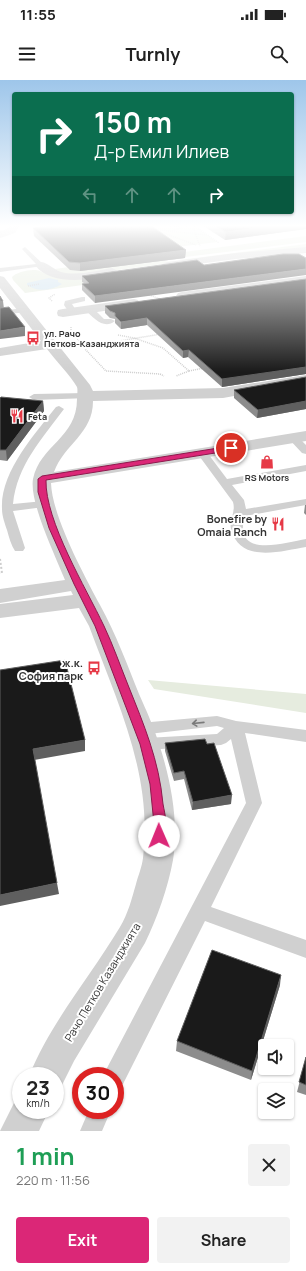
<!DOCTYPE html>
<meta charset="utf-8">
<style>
:root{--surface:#fff;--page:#f2f2f2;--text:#222;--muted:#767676;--accent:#db2777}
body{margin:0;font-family:Manrope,sans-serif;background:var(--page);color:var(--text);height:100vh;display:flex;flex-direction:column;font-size:15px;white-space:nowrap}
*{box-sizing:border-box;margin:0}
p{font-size:13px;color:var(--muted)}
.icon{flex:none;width:22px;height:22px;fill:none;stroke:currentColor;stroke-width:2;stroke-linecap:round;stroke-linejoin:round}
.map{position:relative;height:1051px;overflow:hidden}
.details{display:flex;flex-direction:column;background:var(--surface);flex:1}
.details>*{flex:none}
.top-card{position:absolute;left:12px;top:12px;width:282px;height:122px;border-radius:4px;box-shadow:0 1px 3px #0004;background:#0b6e4f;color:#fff;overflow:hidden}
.buttons{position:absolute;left:258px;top:959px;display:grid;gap:8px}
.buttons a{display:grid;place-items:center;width:36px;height:36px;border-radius:4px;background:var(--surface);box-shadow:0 1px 3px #0004;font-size:20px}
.speed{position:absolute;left:12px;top:987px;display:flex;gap:8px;font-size:20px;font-weight:700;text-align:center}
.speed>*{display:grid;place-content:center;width:52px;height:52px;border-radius:50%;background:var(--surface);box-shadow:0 1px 3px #0004;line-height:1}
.speed small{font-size:10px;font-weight:400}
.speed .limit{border:6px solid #d22;background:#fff;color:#111}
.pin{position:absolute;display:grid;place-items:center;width:34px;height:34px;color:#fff;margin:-17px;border:2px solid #fff;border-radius:50%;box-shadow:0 1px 4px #0007}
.me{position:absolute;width:44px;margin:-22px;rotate:359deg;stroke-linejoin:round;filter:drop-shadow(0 0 3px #0008)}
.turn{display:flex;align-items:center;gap:14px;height:84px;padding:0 16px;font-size:18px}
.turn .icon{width:52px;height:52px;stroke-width:2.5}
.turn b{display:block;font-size:28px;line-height:34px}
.lanes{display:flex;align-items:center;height:38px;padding:0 16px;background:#0003;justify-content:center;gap:20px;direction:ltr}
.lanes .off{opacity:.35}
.round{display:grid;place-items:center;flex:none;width:42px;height:42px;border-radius:4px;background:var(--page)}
.summary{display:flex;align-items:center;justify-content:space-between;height:68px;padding:0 16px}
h1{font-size:24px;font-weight:700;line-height:30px;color:#1e9e55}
.cta{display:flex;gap:8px;margin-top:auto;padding:8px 16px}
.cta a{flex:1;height:46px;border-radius:4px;background:var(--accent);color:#fff;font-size:16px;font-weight:700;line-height:46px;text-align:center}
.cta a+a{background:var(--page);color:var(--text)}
.status{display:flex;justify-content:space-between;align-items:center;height:28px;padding:0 20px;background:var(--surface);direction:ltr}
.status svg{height:11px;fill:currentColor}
header{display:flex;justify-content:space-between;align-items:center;height:52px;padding:0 16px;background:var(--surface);font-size:18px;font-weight:700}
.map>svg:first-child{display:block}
</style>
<div class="status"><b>11:55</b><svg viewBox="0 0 49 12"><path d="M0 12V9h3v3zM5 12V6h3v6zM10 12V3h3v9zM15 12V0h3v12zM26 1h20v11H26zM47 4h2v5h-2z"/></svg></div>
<header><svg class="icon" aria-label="menu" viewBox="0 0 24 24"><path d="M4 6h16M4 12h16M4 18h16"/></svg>Turnly<svg class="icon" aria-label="search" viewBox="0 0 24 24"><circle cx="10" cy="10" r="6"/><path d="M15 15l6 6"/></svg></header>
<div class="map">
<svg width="306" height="1051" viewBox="0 0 306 1051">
<rect width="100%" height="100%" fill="#fff"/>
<path fill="#e6ecdf" d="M 184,145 L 193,145 L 217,162 L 177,167 L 152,149 Z
M 306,156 L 306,162 L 169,179 L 139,178 Z
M 306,164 L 306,169 L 190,181 L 179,180 Z
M 124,179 L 179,182 L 80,195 L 63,194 L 55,189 Z
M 212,187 L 25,213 L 13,200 L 12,197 C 16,192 33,188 40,191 C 42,192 46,194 48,195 Z
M 148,600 L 306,614 L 306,633 L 154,609 Z"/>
<path fill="#cfe2ee" d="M 49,198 L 58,200 L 58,202 L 62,204 C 51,211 36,212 27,205 L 27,203 Z"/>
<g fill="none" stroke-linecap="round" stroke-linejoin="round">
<path stroke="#cdcdcd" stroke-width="1.5" stroke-dasharray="1 1" stroke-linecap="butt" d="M 192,145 L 200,166
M 193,145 L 219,163
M 152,149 L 184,145
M 158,150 L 207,155
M 158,151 L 196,165
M 172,151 L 189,145
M 28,206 L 39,204
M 149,215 L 160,219
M 52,221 L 49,218 L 55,214
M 71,247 L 71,251 L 84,267 L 161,254
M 118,255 L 134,258 L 163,268 L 189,291 L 176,296
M 84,268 L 106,291 L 160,294 L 164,296
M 189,291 L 204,288"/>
<path stroke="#cdcdcd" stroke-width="2" stroke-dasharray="2 2" stroke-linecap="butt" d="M 0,479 L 2,493 L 0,493"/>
<path fill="#d0d0d0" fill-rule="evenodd" d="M 25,167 L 43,184 L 43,186 L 0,192 L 0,188 L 36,184 L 22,169 Z
M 82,217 L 85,217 L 85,221 L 72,224 L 77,232 L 76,234 L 70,234 L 64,225 L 65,221 Z
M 86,227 L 92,227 L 104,239 L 111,239 L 115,241 C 104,250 94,238 86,231 Z
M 24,228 L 27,228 L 27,232 L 0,235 L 0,231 Z
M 86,313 L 91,316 L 89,318 L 34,320 L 29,317 L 34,314 Z
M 59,326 L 64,329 C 42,359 17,385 13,424 L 44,421 L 50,424 L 44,427 L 13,431 L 25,468 L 23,471 L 15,471 C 11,465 9,457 7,450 C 5,444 2,436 2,429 C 0,392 35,354 56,327 Z
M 293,355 L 297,356 L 306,365 L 306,374 L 302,373 L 288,358 Z
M 202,370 L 206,371 L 227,399 L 306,385 L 306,391 L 232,405 L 244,420 L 246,429 L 306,419 L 306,425 L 245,436 C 232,479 284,463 306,459 L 306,467 C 281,471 240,484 231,449 C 229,440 236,432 233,422 L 197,373 Z
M 217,636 L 236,641 L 306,650 L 306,662 L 245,653 L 262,723 L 211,827 L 306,860 L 306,878 L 205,841 L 123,1004 L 115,1007 L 115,996 L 104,996 L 107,988 L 246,723 L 231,659 L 226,663 L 221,665 L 146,670 L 141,668 L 138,664 L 141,660 L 146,658 L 217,654 L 224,648 L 217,646 L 140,655 L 135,653 L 132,649 L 135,645 L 140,643 Z
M 89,1030 L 111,1030 L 102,1051 L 80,1051 Z"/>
<path fill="#d0d0d0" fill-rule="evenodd" d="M 10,145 L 20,145 L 15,153 L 0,158 L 0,151 L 7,149 Z
M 306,167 L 306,173 L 236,179 L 168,188 L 164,187 L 162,185 L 164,183 L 168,182 L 236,173 Z
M 41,182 C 48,183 53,189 61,192 C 77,196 96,191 112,188 L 116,190 L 118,192 L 116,194 C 93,200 51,207 35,185 L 37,183 Z
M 0,196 L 4,197 L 90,305 L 93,311 L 223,308 L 306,295 L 306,303 L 223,318 L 93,321 C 93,354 64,364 54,392 L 306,351 L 306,361 L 51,403 C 52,436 84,495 100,525 C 116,554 127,584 139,614 C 146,630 154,647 159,664 C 171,700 179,743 173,780 C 168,808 157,838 145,863 L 74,981 L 60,1009 L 55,1011 L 55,996 L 29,996 C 51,942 90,897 120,847 C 128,834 132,818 136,804 C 138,796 142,787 143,778 C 153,694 117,622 89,546 L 79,528 L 0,538 L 0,524 L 73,515 L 71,511 L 0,523 L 0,509 L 65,500 C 56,477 29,422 33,399 C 40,365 77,358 77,319 C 77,316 78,310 77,307 C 71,296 55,280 47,269 L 0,276 L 0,268 L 41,261 L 0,208 Z
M 306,196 L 306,204 L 182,220 L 178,219 L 176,216 L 178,213 L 182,212 Z
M 134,219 L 138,220 L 140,223 L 138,226 L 63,237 L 58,236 L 57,233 L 58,230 L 63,229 Z
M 21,1015 L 21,1030 L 49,1030 L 39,1051 L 0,1051 L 17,1017 Z"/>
</g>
<path fill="#8c8c8c" d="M 202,145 L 306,145 L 306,149 L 225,160 Z
M 33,148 L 186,170 L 185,178 L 80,191 L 70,190 L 34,156 Z
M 197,180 L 95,223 L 82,210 L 82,204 L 84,203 L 82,202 L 82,196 Z
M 306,199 L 306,294 L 222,307 L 188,277 L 183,278 L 147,245 L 121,249 L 115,243 L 115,239 L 110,238 L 105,233 L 105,226 Z
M 306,297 L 306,329 L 257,338 L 234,318 L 234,310 Z
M 0,318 L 43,321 L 44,331 L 7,381 L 0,380 Z
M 305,425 L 306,425 L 306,435 L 304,433 Z
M 165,663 L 231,724 L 192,730 L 184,699 L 174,701 L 165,671 Z
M 280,905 L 251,1000 L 176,971 L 177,961 Z
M 306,977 L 306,1015 L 297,1012 Z"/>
<path fill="#5f5f5f" d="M 279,145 L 306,145 L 306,149 L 225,160 L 226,152 Z
M 186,170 L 185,178 L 80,191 L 80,183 Z
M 306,189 L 306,195 L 95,223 L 95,216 Z
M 0,221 L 3,221 L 4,229 L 0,230 Z
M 147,238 L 147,245 L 121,249 L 121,242 Z
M 25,247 L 25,256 L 0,259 L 0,251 Z
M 189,270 L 188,277 L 183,278 L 183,271 Z
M 306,287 L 306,294 L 222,307 L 222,299 Z
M 43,321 L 44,331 L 7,381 L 6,370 Z
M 306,321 L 306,329 L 257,338 L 258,330 Z
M 85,660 L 85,671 L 34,680 L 33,669 Z
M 232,715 L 231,724 L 192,730 L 193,722 Z
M 57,803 L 59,814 L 0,826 L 0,815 Z
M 281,895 L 280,905 L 251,1000 L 252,991 Z"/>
<path fill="#1a1a1a" stroke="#5f5f5f" d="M 62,145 L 150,145 L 186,170 L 80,183 L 69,182 L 33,148 Z
M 214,145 L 279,145 L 226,152 Z
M 283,174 L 299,174 L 306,178 L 306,189 L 95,216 L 82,204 L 89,203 L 82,196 L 197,180 L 204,185 Z
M 306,199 L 306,287 L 222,299 L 189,270 L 183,271 L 147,238 L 121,242 L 115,236 L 115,233 L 110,231 L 105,226 Z
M 0,216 L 3,221 L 0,221 Z
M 9,227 L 25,247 L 0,251 L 0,228 Z
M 306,297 L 306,321 L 258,330 L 234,310 Z
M 1,317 L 43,321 L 6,370 L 0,370 L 0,318 Z
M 65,580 L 85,660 L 33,669 L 57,803 L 0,815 L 0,590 Z
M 205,659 L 207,664 L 214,663 L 232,715 L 193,722 L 184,691 L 174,693 L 165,663 Z
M 212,870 L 281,895 L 252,991 L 177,961 Z
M 306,977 L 306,1005 L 299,1002 Z"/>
<defs><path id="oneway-shaft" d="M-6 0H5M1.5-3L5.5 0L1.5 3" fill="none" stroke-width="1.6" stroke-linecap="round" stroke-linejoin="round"/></defs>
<use stroke="#7a7a7a" href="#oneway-shaft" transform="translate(198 643) rotate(174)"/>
<linearGradient id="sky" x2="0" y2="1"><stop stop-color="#9ec6ea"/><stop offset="0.5" stop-color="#fff"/><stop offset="1" stop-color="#fff" stop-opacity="0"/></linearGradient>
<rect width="306" height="292" fill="url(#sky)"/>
<path fill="#db2777" stroke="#8e194d" d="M 231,366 L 234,366 L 234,370 L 46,400 C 45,441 86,508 104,546 C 113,565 120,585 128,605 C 144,645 159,680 163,724 C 165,735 169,750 164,760 L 159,761 L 155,760 L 153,756 L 154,744 L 150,704 L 140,664 L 95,546 L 74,504 L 49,448 L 38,412 L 38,399 L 42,396 Z"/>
<defs>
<g id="bus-bare" transform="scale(1.08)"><path d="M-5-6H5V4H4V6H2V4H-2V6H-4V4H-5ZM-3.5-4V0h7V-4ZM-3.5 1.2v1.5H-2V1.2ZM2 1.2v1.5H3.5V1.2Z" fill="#e63946" stroke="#fff" stroke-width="2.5" paint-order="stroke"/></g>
<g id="restaurant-bare" transform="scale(1.08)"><path d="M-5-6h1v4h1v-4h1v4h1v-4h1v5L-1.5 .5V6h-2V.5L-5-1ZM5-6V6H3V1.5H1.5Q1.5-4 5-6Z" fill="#e63946" stroke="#fff" stroke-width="2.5" paint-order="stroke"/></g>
<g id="shop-bare" transform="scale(1.08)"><path d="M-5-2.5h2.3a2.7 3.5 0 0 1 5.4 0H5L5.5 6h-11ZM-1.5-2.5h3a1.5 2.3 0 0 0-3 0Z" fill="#e63946" stroke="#fff" stroke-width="2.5" paint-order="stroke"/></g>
</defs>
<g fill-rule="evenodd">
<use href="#bus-bare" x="33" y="258"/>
<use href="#restaurant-bare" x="17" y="336"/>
<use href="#shop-bare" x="267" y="382"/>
<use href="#restaurant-bare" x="278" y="444"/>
<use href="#bus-bare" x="94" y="588"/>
</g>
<g text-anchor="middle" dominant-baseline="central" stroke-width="4" stroke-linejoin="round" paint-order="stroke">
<g font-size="9" font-weight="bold" fill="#333" stroke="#fff" text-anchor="start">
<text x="44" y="253">ул. Рачо<tspan x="44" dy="10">Петков-Казанджията</tspan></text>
<text x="28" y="336">Feta</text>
<text x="267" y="397" text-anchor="middle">RS Motors</text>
</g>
<g font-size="11" font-weight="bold" fill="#333" stroke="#fff" text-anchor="end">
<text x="267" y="438">Bonefire by<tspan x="267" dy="13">Omaia Ranch</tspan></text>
<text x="83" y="582">ж.к.<tspan x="83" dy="13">София парк</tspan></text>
</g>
<g font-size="11" fill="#333" stroke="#fff">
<text transform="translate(102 902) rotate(-59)">Рачо Петков Казанджията</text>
</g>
</g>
</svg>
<div class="buttons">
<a><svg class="icon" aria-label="sound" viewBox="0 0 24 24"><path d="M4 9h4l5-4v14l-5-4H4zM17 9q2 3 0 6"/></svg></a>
<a><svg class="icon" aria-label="layers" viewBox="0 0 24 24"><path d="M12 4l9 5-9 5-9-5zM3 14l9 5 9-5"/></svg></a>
</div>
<div class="speed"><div>23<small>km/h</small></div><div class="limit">30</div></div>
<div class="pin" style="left:231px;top:368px;background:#d93025"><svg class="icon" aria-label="arrive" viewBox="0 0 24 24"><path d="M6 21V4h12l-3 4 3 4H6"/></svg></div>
<svg class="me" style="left:159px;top:756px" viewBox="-20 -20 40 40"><circle r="19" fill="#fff"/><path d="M0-13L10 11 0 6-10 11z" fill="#db2777"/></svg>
<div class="top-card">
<div class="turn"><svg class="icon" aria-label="right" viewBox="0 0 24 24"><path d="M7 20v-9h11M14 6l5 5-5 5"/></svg><div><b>150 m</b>Д-р Емил Илиев</div></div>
<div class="lanes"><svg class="icon off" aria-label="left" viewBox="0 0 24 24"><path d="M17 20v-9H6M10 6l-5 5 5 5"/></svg><svg class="icon off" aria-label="ahead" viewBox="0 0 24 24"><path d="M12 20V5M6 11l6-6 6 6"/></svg><svg class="icon off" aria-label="ahead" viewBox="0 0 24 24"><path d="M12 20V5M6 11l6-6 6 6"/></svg><svg class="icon" aria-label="right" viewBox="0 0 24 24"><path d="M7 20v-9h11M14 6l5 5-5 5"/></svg></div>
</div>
</div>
<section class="details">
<div class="summary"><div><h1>1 min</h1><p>220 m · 11:56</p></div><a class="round"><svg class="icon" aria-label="close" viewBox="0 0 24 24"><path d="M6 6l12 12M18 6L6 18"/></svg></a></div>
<div class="cta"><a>Exit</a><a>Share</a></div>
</section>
